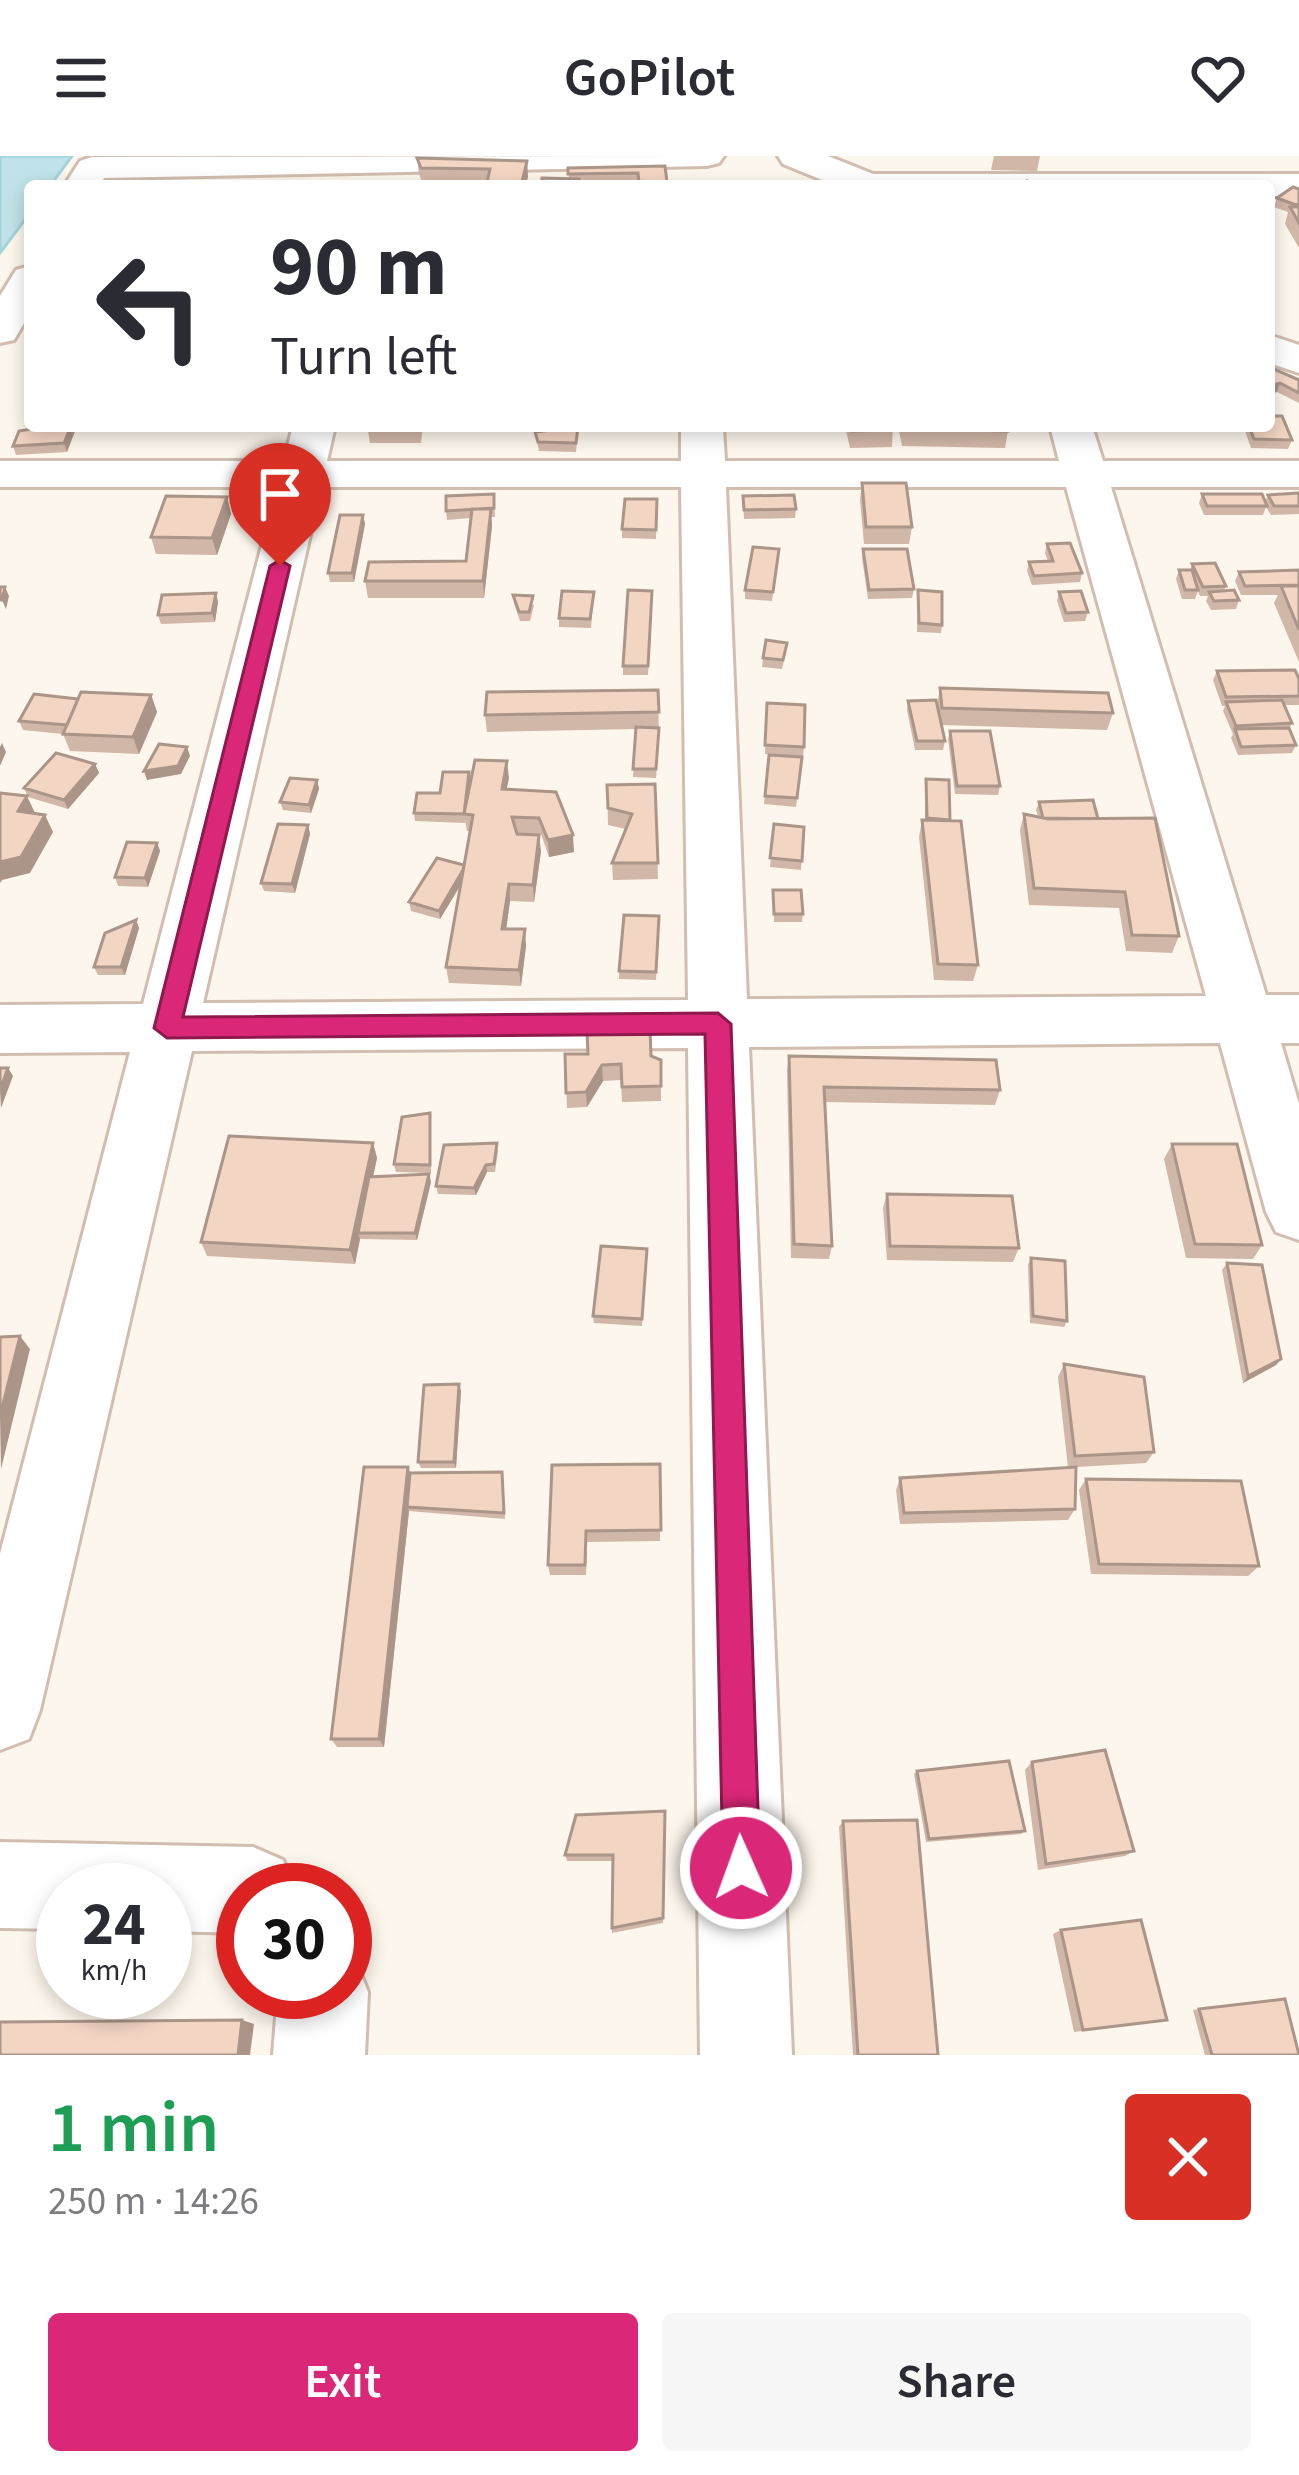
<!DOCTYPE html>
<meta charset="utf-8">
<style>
:root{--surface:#fff;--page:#f7f7f7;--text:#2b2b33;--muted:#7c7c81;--accent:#db2777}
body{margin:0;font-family:"Source Sans 3",sans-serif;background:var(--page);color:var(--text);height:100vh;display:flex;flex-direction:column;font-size:45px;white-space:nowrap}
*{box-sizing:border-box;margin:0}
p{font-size:39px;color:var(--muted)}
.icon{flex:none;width:66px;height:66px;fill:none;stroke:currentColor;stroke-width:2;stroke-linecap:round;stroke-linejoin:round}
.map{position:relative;height:1899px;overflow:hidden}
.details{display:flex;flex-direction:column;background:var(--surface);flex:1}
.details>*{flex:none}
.top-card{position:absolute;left:24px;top:24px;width:1251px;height:252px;border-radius:12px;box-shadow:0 6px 18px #0003;background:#fff;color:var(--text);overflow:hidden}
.speed{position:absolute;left:36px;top:1707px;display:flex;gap:24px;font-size:60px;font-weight:700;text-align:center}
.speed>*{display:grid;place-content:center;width:156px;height:156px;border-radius:50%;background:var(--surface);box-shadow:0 6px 18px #0003;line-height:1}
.speed small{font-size:30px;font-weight:400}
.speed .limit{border:18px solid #d22;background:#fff;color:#111}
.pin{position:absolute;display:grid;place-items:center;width:102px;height:102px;color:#fff;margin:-123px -51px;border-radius:50% 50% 50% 0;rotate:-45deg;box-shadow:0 0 12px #0007}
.pin .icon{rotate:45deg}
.me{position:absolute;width:132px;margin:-66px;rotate:358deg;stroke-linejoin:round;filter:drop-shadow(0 0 9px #0008)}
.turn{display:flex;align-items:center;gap:42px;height:252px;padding:0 48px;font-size:54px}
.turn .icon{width:156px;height:156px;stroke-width:2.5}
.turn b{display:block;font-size:84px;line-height:102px}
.round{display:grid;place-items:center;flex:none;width:126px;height:126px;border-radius:12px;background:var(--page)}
.summary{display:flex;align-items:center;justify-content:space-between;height:204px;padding:0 48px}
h1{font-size:72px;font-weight:600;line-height:90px;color:#1e9e55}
.cta{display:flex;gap:24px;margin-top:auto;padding:24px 48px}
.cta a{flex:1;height:138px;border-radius:12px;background:var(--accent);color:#fff;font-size:48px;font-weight:600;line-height:138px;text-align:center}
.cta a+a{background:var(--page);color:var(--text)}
header{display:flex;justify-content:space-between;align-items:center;height:156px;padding:0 48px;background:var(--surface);font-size:54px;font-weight:600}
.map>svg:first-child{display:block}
</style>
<header><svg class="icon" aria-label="menu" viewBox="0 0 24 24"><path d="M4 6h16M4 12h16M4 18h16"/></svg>GoPilot<svg class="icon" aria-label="heart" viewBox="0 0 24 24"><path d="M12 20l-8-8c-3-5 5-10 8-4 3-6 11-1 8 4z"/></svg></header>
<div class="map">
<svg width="1299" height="1899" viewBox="0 0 1299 1899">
<rect width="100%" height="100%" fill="#fdf6ec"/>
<path fill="#bfe3e8" stroke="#a5d3da" stroke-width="3" d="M 0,0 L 72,0 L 50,30 L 30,30 L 30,57 L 0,97 Z"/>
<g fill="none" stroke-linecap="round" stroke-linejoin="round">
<g stroke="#d1beb0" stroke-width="6">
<path id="minor" d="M 724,0 L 719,7 L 707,10 L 104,22 L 100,30 L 64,30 L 80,5 L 92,1 Z
M 867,18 L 1299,18 L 1299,40 L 1269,40 L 1269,30 L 849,29 L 854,21 Z
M 30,110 L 30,157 L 14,184 L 0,187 L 0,140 L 16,114 Z
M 293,270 L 335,270 L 327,305 L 681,305 L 681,270 L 723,270 L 725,305 L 1059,305 L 1050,270 L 1092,270 L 1103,305 L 1299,305 L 1299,331 L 1111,331 L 1266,839 L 1299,839 L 1299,887 L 1281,887 L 1299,948 L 1299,1084 L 1276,1076 L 1266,1056 L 1220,887 L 749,891 L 792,1899 L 700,1899 L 688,892 L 192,895 L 40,1554 L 29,1583 L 0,1594 L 0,1398 L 130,896 L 0,897 L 0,849 L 143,848 L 277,331 L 0,331 L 0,305 L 284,305 ZM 321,331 L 681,331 L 688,844 L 203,847 ZM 726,331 L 1066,331 L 1206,840 L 747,843 Z
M 0,1686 L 253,1691 L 283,1704 L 296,1734 L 243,1734 L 243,1777 L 165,1775 L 165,1734 L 63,1734 L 63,1773 L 0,1772 Z
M 345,1800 L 355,1804 L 368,1836 L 365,1899 L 273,1899 L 278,1836 L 345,1836 Z"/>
</g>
<g stroke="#d1beb0" stroke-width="6">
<path id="tertiary" d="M 778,0 L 828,0 L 883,22 L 889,30 L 837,30 L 783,8 Z
M 1269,179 L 1299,189 L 1299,217 L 1269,207 Z"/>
</g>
<use href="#minor" fill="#fff" fill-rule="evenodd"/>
<use href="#tertiary" fill="#fff" fill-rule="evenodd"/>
</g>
<path fill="#d1b7a8" d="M 994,0 L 1040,0 L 1037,15 L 991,14 Z
M 417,2 L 527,5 L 528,21 L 486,29 L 423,28 L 419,18 Z
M 665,10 L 667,30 L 638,30 L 638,25 L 579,26 L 580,30 L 541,30 L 569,22 L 568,12 Z
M 1299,33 L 1299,92 L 1285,68 L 1288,56 L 1274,51 L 1277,42 Z
M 1269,211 L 1299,224 L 1299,247 L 1277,236 L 1269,238 Z
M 49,270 L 74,270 L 75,275 L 67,296 L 16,299 L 13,290 Z
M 367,270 L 423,270 L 421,287 L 370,287 Z
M 845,270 L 893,270 L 892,291 L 850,292 Z
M 898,270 L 1007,270 L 1008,275 L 1005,292 L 902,290 Z
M 1244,270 L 1269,270 L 1292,284 L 1288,293 L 1251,292 L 1244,272 Z
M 578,271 L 576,296 L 539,295 L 535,276 Z
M 862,327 L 912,371 L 909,388 L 864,388 L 860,344 Z
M 1299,337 L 1299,358 L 1271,359 L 1266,351 L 1263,359 L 1204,359 L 1199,347 L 1202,338 L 1265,346 L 1268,339 Z
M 494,338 L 495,361 L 491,361 L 492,370 L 484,442 L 368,442 L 365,425 L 466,405 L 471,362 L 447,364 L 446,355 Z
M 743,340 L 796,353 L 795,362 L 744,363 Z
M 227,341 L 231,358 L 217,399 L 156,398 L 151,381 Z
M 657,343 L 656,383 L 622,382 L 622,373 Z
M 363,359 L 365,368 L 354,426 L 330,426 L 328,417 Z
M 1047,388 L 1082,417 L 1080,426 L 1032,429 L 1027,415 L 1029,406 L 1048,405 L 1045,397 Z
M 779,393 L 772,445 L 745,443 L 745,434 Z
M 863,393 L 914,433 L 912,442 L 868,443 L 862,402 Z
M 1192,408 L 1226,430 L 1224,435 L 1239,444 L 1236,453 L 1211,454 L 1206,445 L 1208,440 L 1200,440 L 1198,435 L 1195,443 L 1182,443 L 1176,423 L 1179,414 L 1190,414 Z
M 1299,414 L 1299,506 L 1274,447 L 1278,439 L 1241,439 L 1235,425 L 1239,416 Z
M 918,434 L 942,469 L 941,477 L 917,476 Z
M 652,435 L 648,519 L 623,519 L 623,510 Z
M 594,436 L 591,472 L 559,471 L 559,462 Z
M 1059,436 L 1088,456 L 1085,465 L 1064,466 L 1057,445 Z
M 513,439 L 534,449 L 530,465 L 520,465 L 514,447 Z
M 218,446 L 215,466 L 161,468 L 158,459 Z
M 786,496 L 782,513 L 762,511 L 763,502 Z
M 1217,515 L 1299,523 L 1299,549 L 1284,549 L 1292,567 L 1289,573 L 1296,589 L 1292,597 L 1238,599 L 1231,582 L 1233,578 L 1223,555 L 1225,550 L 1222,550 L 1213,524 Z
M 940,532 L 1113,557 L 1107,574 L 942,569 L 945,585 L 943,594 L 915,594 L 907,554 L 908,545 L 937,549 Z
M 658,534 L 659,581 L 656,622 L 633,621 L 636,573 L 487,576 L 485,559 Z
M 151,539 L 157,556 L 139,598 L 70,595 L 63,578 L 23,574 L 19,565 L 78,543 Z
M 767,547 L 804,591 L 803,600 L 765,598 Z
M 950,575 L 1000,630 L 998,639 L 955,638 L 948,583 Z
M 769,599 L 802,601 L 796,651 L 764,648 Z
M 95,608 L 99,617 L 68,653 L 28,641 L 24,632 Z
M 509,622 L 506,634 L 556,636 L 574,696 L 549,701 L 541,678 L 516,677 L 541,695 L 534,746 L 510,745 L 506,773 L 526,790 L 521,830 L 449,827 L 446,811 L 461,729 L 440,763 L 411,755 L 409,746 L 464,709 L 470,675 L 467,675 L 465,664 L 465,667 L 415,665 L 414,657 L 440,637 L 470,625 Z
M 926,623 L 950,665 L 978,809 L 973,825 L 934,824 L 919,681 L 922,664 L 925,664 L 925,632 Z
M 317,624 L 319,633 L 311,657 L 283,654 L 280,646 Z
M 655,628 L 658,723 L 613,724 L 612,707 L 626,673 L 608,669 L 607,629 Z
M 1039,646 L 1098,663 L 1179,780 L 1172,797 L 1126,795 L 1119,752 L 1029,749 L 1020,674 L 1024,658 L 1038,661 L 1036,654 Z
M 774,668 L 804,671 L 801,714 L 770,711 Z
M 308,669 L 310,678 L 295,737 L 264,735 L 261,727 Z
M 157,687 L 160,695 L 148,731 L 118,730 L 115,721 Z
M 773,734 L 803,758 L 802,766 L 774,766 Z
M 659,760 L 656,824 L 619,823 L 619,815 Z
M 136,764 L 139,772 L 125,819 L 98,819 L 94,811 Z
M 565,898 L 651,900 L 661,904 L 661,945 L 622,946 L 621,924 L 603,925 L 587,951 L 567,952 Z
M 789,900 L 1000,934 L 995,949 L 824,946 L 832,1090 L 829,1103 L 791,1102 L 787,915 Z
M 431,965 L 431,1017 L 396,1016 L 394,1008 Z
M 373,987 L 377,1002 L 373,1021 L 429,1018 L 431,1026 L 417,1084 L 360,1083 L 355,1108 L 207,1100 L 201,1086 Z
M 497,987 L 498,995 L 495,1016 L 487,1016 L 476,1039 L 438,1038 L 436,1030 Z
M 1172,988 L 1262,1089 L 1253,1103 L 1186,1102 L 1164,1003 Z
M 887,1038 L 1019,1092 L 1013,1106 L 887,1104 L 883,1052 Z
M 647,1093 L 642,1170 L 594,1167 L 593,1160 Z
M 1031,1102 L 1067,1165 L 1064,1171 L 1030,1167 L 1028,1109 Z
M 1227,1107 L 1281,1203 L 1276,1209 L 1243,1227 L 1222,1114 Z
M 1064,1208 L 1154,1296 L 1146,1307 L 1076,1311 L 1075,1353 L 1068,1364 L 900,1368 L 896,1334 L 900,1322 L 1068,1312 L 1058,1221 Z
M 461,1235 L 456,1312 L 421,1312 L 418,1306 Z
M 660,1308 L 660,1385 L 587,1386 L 586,1419 L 550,1419 L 548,1409 Z
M 408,1311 L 410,1317 L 503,1322 L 505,1363 L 409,1355 L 384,1591 L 337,1591 L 331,1583 Z
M 1086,1323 L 1259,1410 L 1248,1420 L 1091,1418 L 1079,1334 Z
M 1032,1606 L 1134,1695 L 1125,1700 L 1038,1714 L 1025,1614 Z
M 917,1615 L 1025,1675 L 1021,1678 L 926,1686 L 914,1618 Z
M 665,1655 L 663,1767 L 612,1777 L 613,1705 L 567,1705 L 565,1699 Z
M 843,1665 L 938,1899 L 853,1899 L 839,1671 Z
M 1061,1774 L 1167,1864 L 1074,1876 L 1053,1778 Z
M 1199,1853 L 1299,1899 L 1205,1899 L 1193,1854 Z"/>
<path fill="#aa9588" d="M 527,5 L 528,21 L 526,30 L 521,30 Z
M 1280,227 L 1277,236 L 1269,238 L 1269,230 Z
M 71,270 L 74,270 L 75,275 L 67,296 L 64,287 Z
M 227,341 L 231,358 L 217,399 L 212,382 Z
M 491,353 L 492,370 L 484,442 L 483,425 Z
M 363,359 L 365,368 L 354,426 L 352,417 Z
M 5,431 L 9,440 L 6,453 L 2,444 Z
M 216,437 L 218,446 L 215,466 L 212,457 Z
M 151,539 L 157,556 L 139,598 L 133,581 Z
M 2,587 L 6,596 L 0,610 L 0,591 Z
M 187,591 L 190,600 L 181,618 L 147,624 L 144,615 Z
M 507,605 L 509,622 L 503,650 L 502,633 Z
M 95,608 L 99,617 L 68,653 L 64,644 Z
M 317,624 L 319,633 L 311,657 L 309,649 Z
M 27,640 L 35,657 L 18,655 Z
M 45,659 L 53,676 L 30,717 L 2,724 L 0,727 L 0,706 Z
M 308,669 L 310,678 L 295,737 L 292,728 Z
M 539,679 L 541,695 L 534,746 L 533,729 Z
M 573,679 L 574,696 L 549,701 L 548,684 Z
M 157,687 L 160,695 L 148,731 L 145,722 Z
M 466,710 L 467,718 L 440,763 L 439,755 Z
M 509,728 L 510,745 L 504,789 L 502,773 Z
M 136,764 L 139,772 L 125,819 L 121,811 Z
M 525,773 L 526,790 L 521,830 L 519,814 Z
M 602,909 L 603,925 L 587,951 L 586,936 Z
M 8,912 L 13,920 L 1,952 L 0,934 Z
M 373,987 L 377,1002 L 361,1077 L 358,1077 L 360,1083 L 355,1108 L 350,1094 Z
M 486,1009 L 487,1016 L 476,1039 L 474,1032 Z
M 429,1018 L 431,1026 L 417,1084 L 415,1077 Z
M 20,1180 L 30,1193 L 1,1313 L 0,1260 Z
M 1281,1203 L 1276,1209 L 1243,1227 L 1248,1220 Z
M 459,1228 L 461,1235 L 456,1312 L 454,1306 Z
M 408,1311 L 412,1322 L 407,1351 L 409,1355 L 384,1591 L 379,1583 Z
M 242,1864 L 254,1868 L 250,1899 L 238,1899 Z"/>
<path fill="#f3d5c3" stroke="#aa9588" stroke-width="3" d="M 417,2 L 527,5 L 521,30 L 486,30 L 490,13 L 421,12 Z
M 665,10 L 667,26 L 639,26 L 638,17 L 568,18 L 568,12 Z
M 542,22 L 579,23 L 579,30 L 541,30 Z
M 1027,25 L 1040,30 L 1019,30 Z
M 1293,31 L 1299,33 L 1299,47 L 1296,49 L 1277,42 Z
M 1290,51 L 1299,51 L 1299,67 Z
M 1269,211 L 1299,224 L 1299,237 L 1280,227 L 1269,230 Z
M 1269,260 L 1282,260 L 1292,284 L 1254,283 L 1249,270 L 1269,270 Z
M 49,270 L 71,270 L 64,287 L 13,290 L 19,275 Z
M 851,270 L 893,270 L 894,274 L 852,275 Z
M 904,270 L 1007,270 L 1008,275 L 905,273 Z
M 578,271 L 576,287 L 538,286 L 535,276 Z
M 862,327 L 906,327 L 912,371 L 866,371 Z
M 1299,337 L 1299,350 L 1274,350 L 1268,339 Z
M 494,338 L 494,352 L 446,355 L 446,340 Z
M 1202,338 L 1262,338 L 1267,350 L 1207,350 Z
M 794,339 L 796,353 L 744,354 L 743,340 Z
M 166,340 L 227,341 L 212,382 L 151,381 Z
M 625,343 L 657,343 L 656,374 L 622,373 Z
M 472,353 L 491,353 L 483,425 L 365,425 L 369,406 L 466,405 Z
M 340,359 L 363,359 L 352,417 L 328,417 Z
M 1070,387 L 1082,417 L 1034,420 L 1029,406 L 1053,405 L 1047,388 Z
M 753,391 L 779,393 L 773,436 L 745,434 Z
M 863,393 L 907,393 L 914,433 L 869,434 Z
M 1215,407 L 1226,430 L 1203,431 L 1192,408 Z
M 1179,414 L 1192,414 L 1198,434 L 1185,434 Z
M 1299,414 L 1299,429 L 1245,430 L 1239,416 Z
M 1281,430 L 1299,430 L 1299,474 Z
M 0,431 L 5,431 L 2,444 L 0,444 Z
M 628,434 L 652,435 L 648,510 L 623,510 Z
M 918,434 L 942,436 L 942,469 L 919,467 Z
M 1234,434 L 1239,444 L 1214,445 L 1209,436 Z
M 562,435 L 594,436 L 590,463 L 559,462 Z
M 1081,435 L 1088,456 L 1066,457 L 1059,436 Z
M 216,437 L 212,457 L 158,459 L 162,439 Z
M 513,439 L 533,440 L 529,456 L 519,456 Z
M 766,484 L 787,487 L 783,504 L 763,502 Z
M 1295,514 L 1299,523 L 1299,540 L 1226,541 L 1217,515 Z
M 940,532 L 1108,537 L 1113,557 L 942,552 Z
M 658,534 L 659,556 L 485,559 L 487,536 Z
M 81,536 L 151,539 L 133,581 L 63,578 Z
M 34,538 L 78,543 L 67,569 L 19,565 Z
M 936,544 L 945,585 L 917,585 L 908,545 Z
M 1282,544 L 1292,567 L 1236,570 L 1226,546 Z
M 767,547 L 805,549 L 804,591 L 765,589 Z
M 636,571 L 659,572 L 656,613 L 633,613 Z
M 1289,572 L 1296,589 L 1241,591 L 1235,573 Z
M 950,575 L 990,575 L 1000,630 L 957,630 Z
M 159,588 L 187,591 L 178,610 L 144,615 Z
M 56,597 L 95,608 L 64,644 L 24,632 Z
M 769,599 L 802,601 L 797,642 L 765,640 Z
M 475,604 L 507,605 L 502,633 L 556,636 L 573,679 L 548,684 L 539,662 L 512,661 L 517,678 L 539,679 L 533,729 L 509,728 L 502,773 L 525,773 L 519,814 L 446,811 L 473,659 L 464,658 Z
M 443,616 L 469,616 L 464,658 L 414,657 L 417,637 L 440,637 Z
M 290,622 L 317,624 L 309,649 L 280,646 Z
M 926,623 L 949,624 L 950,664 L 927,662 Z
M 655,628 L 658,707 L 612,707 L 632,658 L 608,652 L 607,629 Z
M 0,637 L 27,640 L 18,655 L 45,659 L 21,701 L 0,706 Z
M 1093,644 L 1098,663 L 1043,662 L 1039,646 Z
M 1024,658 L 1048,663 L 1155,662 L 1179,780 L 1132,779 L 1125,736 L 1034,732 Z
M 922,664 L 961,665 L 978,809 L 938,808 Z
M 278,668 L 308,669 L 292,728 L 261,727 Z
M 774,668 L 804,671 L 802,705 L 770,702 Z
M 127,686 L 157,687 L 145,722 L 115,721 Z
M 437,702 L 464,709 L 463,714 L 439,755 L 409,746 Z
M 773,734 L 801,734 L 803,758 L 774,758 Z
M 624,759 L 659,760 L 656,816 L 619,815 Z
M 136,764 L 121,811 L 94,811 L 105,777 Z
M 650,873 L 651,900 L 661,904 L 661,930 L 622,931 L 621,908 L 602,909 L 586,936 L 566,937 L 565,898 L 588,898 L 587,875 Z
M 789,900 L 996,904 L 1000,934 L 824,931 L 832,1090 L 794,1088 Z
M 0,912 L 8,912 L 0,934 Z
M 430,957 L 430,1009 L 394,1008 L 402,961 Z
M 229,980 L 373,987 L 350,1094 L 201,1086 Z
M 497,987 L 494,1008 L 486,1009 L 474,1032 L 436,1030 L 444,989 Z
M 1172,988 L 1237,988 L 1262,1089 L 1195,1088 Z
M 429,1018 L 415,1077 L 358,1077 L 369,1021 Z
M 887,1038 L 1012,1040 L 1019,1092 L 890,1090 Z
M 601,1090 L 647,1093 L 642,1163 L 593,1160 Z
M 1031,1102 L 1065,1105 L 1067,1165 L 1033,1160 Z
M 1227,1107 L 1262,1109 L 1281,1203 L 1248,1220 Z
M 20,1180 L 0,1260 L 0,1181 Z
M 1064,1208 L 1144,1221 L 1154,1296 L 1075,1300 Z
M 459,1228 L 454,1306 L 418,1306 L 424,1229 Z
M 660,1308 L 661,1374 L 586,1375 L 585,1409 L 548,1409 L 552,1309 Z
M 364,1311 L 408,1311 L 379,1583 L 331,1583 Z
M 1076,1311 L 1075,1353 L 904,1357 L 900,1322 Z
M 502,1316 L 504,1357 L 407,1351 L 410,1317 Z
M 1086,1323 L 1241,1325 L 1259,1410 L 1099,1408 Z
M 1105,1594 L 1134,1695 L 1046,1708 L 1032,1606 Z
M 1009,1605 L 1025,1675 L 929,1683 L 917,1615 Z
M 665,1655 L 663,1762 L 612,1772 L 613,1699 L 565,1699 L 576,1659 Z
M 917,1664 L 938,1899 L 858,1899 L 843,1665 Z
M 1141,1764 L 1167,1864 L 1083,1874 L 1061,1774 Z
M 1285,1843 L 1299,1899 L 1212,1899 L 1199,1853 Z
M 242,1864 L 238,1899 L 0,1899 L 0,1866 Z"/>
<path fill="#db2777" stroke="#8e194d" stroke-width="3" d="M 280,404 L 290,410 L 183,861 L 718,857 L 731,868 L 760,1712 L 754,1725 L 741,1730 L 728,1725 L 723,1712 L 705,878 L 167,882 L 154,872 L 270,410 Z"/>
</svg>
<div class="speed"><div>24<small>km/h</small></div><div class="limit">30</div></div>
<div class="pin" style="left:280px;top:410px;background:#d93025"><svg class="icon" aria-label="arrive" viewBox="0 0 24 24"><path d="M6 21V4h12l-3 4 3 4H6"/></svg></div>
<svg class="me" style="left:741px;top:1712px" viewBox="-20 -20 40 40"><circle r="17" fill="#db2777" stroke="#fff" stroke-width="3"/><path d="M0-11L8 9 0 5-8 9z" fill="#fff"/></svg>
<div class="top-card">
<div class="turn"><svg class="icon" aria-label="left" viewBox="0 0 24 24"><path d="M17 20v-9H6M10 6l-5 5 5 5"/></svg><div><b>90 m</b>Turn left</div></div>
</div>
</div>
<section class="details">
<div class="summary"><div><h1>1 min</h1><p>250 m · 14:26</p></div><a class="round" style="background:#d93025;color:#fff"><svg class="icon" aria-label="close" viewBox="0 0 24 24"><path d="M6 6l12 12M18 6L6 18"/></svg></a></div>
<div class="cta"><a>Exit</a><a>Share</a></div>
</section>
